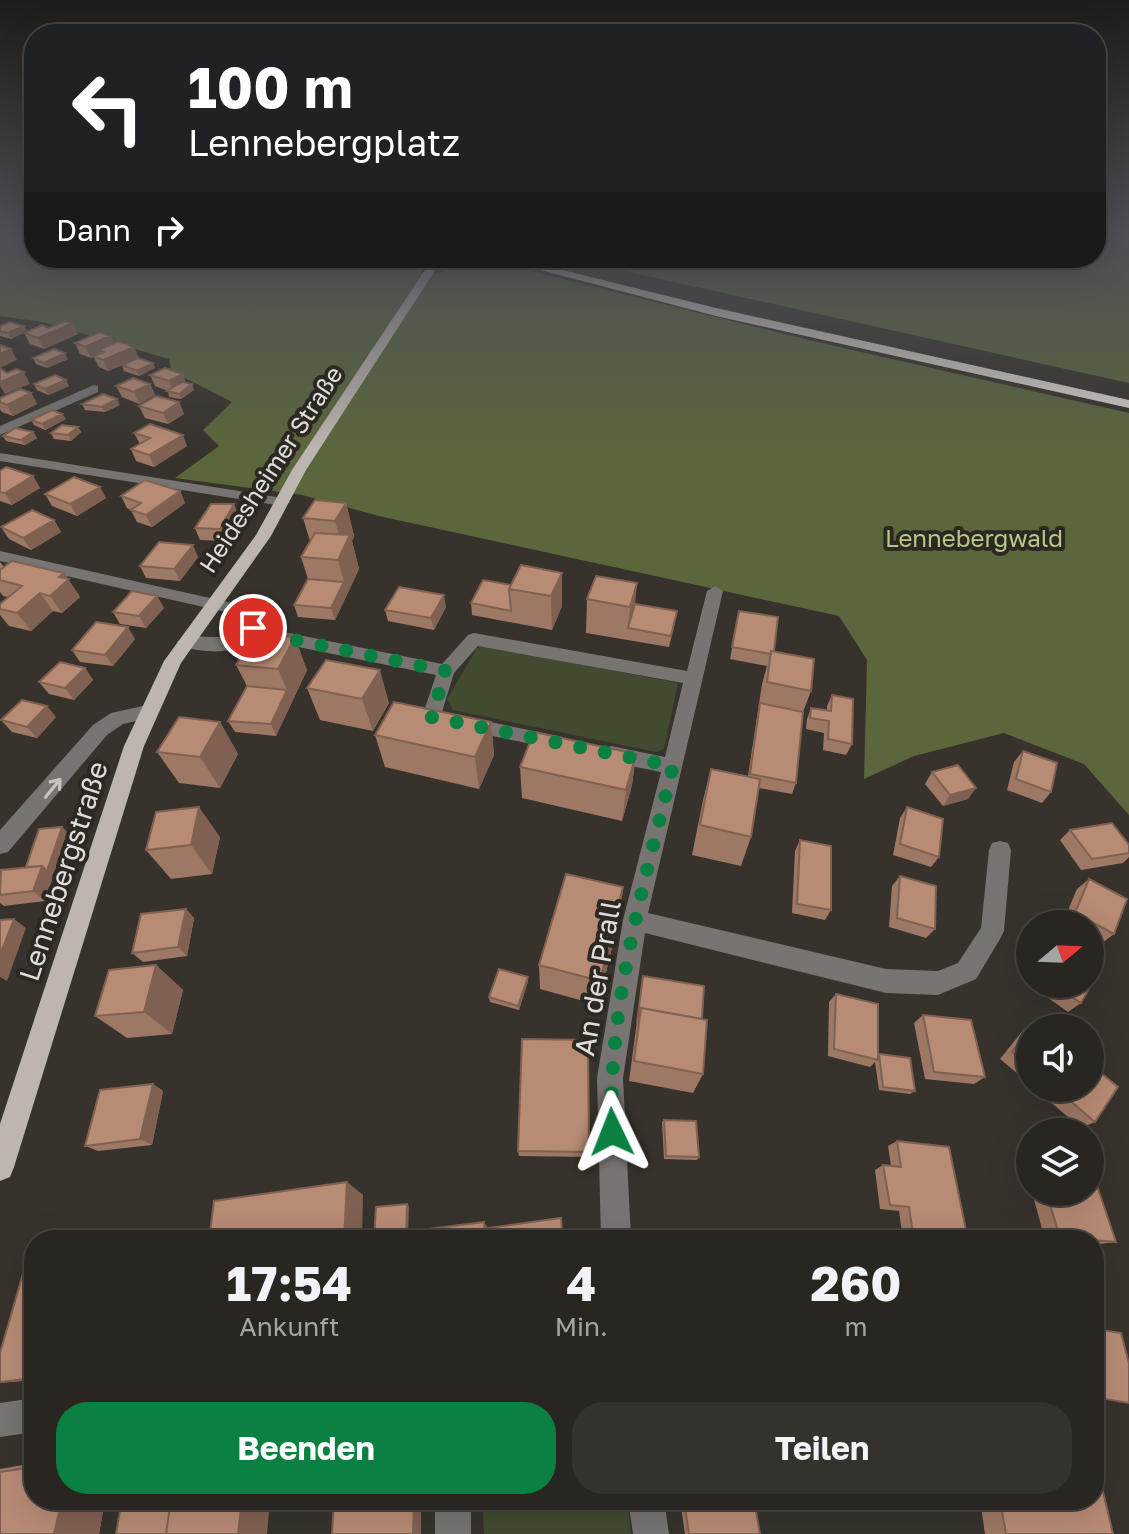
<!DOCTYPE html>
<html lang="de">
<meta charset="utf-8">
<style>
:root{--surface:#292621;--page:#35322e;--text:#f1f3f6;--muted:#a5a5a5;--line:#45433f;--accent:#0b8043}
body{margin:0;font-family:"Golos Text",sans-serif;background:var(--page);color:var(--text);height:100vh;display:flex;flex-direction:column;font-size:30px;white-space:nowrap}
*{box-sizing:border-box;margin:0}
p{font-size:26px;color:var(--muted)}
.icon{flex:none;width:44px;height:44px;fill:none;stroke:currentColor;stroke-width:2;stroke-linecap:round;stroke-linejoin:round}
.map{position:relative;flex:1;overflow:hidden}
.side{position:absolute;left:24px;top:1230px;width:1080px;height:280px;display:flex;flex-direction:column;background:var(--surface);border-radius:32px;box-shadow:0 8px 32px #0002,0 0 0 2px var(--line)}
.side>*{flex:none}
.banner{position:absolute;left:24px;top:24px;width:1082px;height:244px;border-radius:32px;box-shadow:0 8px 32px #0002,0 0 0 2px var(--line);background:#202124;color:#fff;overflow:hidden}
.needle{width:52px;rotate:71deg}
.tools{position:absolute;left:1016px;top:910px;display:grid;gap:16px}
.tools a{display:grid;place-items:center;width:88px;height:88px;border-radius:50%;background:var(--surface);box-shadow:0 8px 32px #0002,0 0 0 2px var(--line);font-size:40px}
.pin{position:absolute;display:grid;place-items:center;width:68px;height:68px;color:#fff;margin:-34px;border:4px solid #fff;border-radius:50%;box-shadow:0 2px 8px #0007}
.me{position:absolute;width:88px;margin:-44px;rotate:358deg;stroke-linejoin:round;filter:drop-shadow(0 0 6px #0008)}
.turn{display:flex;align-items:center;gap:28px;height:168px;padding:0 32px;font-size:36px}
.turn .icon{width:104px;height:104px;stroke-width:2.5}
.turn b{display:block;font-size:56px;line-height:68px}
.then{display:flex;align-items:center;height:76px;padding:0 32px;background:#0003;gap:16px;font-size:30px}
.eta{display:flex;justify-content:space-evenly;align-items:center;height:136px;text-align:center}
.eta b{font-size:48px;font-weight:700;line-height:56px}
.cta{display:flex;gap:16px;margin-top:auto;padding:16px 32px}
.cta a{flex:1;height:92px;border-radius:32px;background:var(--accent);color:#fff;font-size:32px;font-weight:700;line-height:92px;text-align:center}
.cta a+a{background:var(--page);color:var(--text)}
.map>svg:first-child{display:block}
</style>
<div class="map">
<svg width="1129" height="1534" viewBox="0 0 1129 1534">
<rect width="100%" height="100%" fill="#37322c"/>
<path fill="#424a30" d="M 484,646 L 678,683 L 664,749 L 656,752 L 453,710 L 447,699 L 477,648 Z
M 482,1500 L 627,1500 L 631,1534 L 484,1534 Z"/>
<path fill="#5b663d" d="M 0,235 L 34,235 L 34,258 L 430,259 L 420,274 L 437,273 L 468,264 L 450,258 L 477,258 L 813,341 L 1129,413 L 1129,815 L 1084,764 L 1004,733 L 914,756 L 864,779 L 867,660 L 839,616 L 379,516 L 302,495 L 175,478 L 219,446 L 203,430 L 232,402 L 171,371 L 169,359 L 43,322 L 0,316 Z
M 1096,235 L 1129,235 L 1129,383 L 566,258 L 1096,258 Z"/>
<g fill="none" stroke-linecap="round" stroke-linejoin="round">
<path fill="#777472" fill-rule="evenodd" d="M 94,385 L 98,386 L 98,392 L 0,435 L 0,426 Z
M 0,453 L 283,498 L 290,502 L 283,506 L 0,461 Z
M 0,551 L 250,607 L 261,618 C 254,657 212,655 180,646 L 177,642 C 190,629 221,645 242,630 L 244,620 L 239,615 L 0,561 Z
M 715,586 L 723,591 L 648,913 L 886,969 L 938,971 L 958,963 L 981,928 L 989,850 L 992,843 L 1000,841 L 1008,843 L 1011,850 L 1004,931 L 1000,939 L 976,979 L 938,995 L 886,993 L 645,933 L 623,1078 L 631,1240 L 601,1240 L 597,1078 L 623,920 L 661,772 L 611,762 L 604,759 L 601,754 L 604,749 L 611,746 L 665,757 L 683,683 L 478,646 L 454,673 L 442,712 L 563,737 L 566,742 L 556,749 L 424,722 L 422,717 L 436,675 L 269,641 L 260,635 L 269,629 L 442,664 L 468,635 L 474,633 L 687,671 L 707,591 Z
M 147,705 L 156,712 L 154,717 L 123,724 L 107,735 L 8,852 L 0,854 L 0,830 L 93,725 L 111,713 Z
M 34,1398 L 34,1432 L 0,1437 L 0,1403 Z
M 435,1500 L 471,1500 L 471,1534 L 435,1534 Z
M 628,1500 L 664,1500 L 669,1534 L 633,1534 Z"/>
<path fill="#bcb5b0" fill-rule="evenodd" d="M 433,258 L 443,258 L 306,470 L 271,536 L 181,663 L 144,746 L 14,1167 L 10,1177 L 0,1181 L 0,1124 L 124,746 L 164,661 L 256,535 L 292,470 Z"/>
<path fill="#d7cfc9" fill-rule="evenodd" d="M 495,258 L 514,258 L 716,308 L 1129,400 L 1129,408 L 716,316 Z"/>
</g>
<path fill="#9d7864" d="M 0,326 L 24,326 L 27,331 L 11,339 L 0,336 Z
M 24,333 L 78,334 L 44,349 L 30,344 Z
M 110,336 L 113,343 L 134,347 L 139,358 L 153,363 L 155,368 L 139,376 L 124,371 L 122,365 L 125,364 L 108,371 L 99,367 L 93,356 L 100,353 L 91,358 L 80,354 L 75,343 Z
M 33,358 L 68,359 L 47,368 L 36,364 Z
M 183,374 L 186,383 L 192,384 L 194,390 L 181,399 L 169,397 L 168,391 L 155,386 L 150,375 Z
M 34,384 L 69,386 L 48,395 L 37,390 Z
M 150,384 L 155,395 L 139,404 L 122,397 L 116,386 Z
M 31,393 L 37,404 L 13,416 L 2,412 L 0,409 L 0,398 Z
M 179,402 L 184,414 L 168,424 L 145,418 L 139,406 Z
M 82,404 L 120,405 L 105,412 L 85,410 Z
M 62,414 L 66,419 L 45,430 L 34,425 L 31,420 Z
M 78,427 L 81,432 L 71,441 L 54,439 L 51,433 Z
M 33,432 L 37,438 L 25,445 L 6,441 L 3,436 Z
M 134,433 L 187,446 L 154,467 L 136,461 L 131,449 L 140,444 Z
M 0,471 L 33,476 L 40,488 L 12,505 L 0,501 Z
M 180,491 L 185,503 L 152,527 L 137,522 L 131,510 L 127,508 L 121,496 Z
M 45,494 L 106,498 L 77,516 L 52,506 Z
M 346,503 L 354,536 L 352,541 L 359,569 L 335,620 L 298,617 L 294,605 L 308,579 L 301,557 L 310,541 L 303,518 Z
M 239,516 L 225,541 L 200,540 L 195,528 Z
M 54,520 L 61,532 L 31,550 L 9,539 L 1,527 Z
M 198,557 L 180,581 L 146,578 L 140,566 Z
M 0,562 L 4,567 L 64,573 L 80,597 L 62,613 L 53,611 L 31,631 L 9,626 L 0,615 L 0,604 L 8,597 L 3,596 L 0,592 Z
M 562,573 L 562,606 L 552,630 L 472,615 L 471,603 L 511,585 Z
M 157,596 L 164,608 L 146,628 L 120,624 L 113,612 Z
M 587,599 L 635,604 L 675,623 L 669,647 L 586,633 Z
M 446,607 L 434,630 L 388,621 L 385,610 Z
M 739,611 L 774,651 L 811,691 L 803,712 L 796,783 L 792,794 L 759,788 L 751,837 L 741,866 L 692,855 L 703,800 L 711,769 L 748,776 L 762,684 L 767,666 L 730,659 Z
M 135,639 L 113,666 L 80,662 L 72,650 Z
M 236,665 L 307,670 L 276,736 L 235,732 L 228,721 L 247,686 Z
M 85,668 L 93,680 L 74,700 L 49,694 L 39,682 Z
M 307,688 L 389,703 L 373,731 L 320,720 Z
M 832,695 L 852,744 L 846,755 L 823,750 L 824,733 L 806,729 L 807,719 L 811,708 L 827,711 L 827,706 Z
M 56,717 L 37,738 L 12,732 L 1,720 Z
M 220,722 L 238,754 L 220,788 L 179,783 L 157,752 Z
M 491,722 L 494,755 L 479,789 L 385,767 L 375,735 Z
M 1023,751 L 1051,792 L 1042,803 L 1007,790 L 1014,762 Z
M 636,754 L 632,785 L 622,821 L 522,798 L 520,767 Z
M 932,772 L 968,799 L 943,806 L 925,784 Z
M 907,807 L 939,857 L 931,867 L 893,855 L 900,818 Z
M 62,827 L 67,832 L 45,901 L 4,906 L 0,903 L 0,873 L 26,867 Z
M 1070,830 L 1129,845 L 1129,857 L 1123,863 L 1081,870 L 1060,840 Z
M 220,837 L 212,874 L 171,879 L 146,850 Z
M 800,840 L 831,910 L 825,920 L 792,913 L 795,851 Z
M 900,876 L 935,929 L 926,938 L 889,927 L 892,886 Z
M 1089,879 L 1114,934 L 1101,944 L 1090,937 L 1090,924 L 1066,924 L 1063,922 L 1077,889 Z
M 623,887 L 620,915 L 598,1005 L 540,989 L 539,965 Z
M 186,909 L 194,918 L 187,956 L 143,962 L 132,953 Z
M 156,965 L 183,990 L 172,1034 L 127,1038 L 95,1016 Z
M 643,976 L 702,1019 L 703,1074 L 693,1093 L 629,1081 Z
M 1030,978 L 1030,984 L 1090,984 L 1081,1003 L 1068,1012 L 1027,983 Z
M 528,981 L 519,1010 L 490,1002 L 489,997 Z
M 836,994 L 878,1054 L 915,1091 L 910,1094 L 879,1090 L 875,1062 L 870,1067 L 828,1056 L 829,1002 Z
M 923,1015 L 985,1077 L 974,1084 L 925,1079 L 914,1023 Z
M 1036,1021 L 1030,1028 L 1030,1084 L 1000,1059 L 1024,1029 Z
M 153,1084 L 163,1091 L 152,1145 L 98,1151 L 85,1146 Z
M 1034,1088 L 1090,1088 L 1095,1122 L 1081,1128 Z
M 664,1120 L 699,1157 L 697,1160 L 664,1159 L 662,1122 Z
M 897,1141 L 968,1240 L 903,1240 L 899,1211 L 880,1209 L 875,1170 L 883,1165 L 891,1166 L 888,1146 Z
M 518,1151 L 589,1152 L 588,1157 L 519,1156 Z
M 1030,1164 L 1030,1186 L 1024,1166 Z
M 1032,1192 L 1090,1192 L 1116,1242 L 1100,1244 L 1094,1244 L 1094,1240 L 1045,1240 Z
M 34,1269 L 34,1380 L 0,1383 Z
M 34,1463 L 34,1500 L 105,1500 L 99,1534 L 0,1534 L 0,1469 Z
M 680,1500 L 754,1500 L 760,1534 L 685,1534 Z
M 980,1500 L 1094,1500 L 1113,1534 L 985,1534 Z"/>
<path fill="#806151" d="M 73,323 L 78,334 L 44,349 L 38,338 Z
M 24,326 L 27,331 L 11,339 L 8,333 Z
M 110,336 L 115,347 L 98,350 L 100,353 L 91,358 L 85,347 Z
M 134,347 L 139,358 L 108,371 L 103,360 Z
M 11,349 L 17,360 L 0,368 L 0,354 Z
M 65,353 L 68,359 L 47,368 L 44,363 Z
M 153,363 L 155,368 L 139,376 L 137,371 Z
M 24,372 L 30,384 L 5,394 L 0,386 L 0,382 Z
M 183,374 L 187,386 L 173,393 L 169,381 Z
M 66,380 L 69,386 L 48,395 L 45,389 Z
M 150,384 L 155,395 L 139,404 L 134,392 Z
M 192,384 L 194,390 L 181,399 L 179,394 Z
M 31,393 L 37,404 L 13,416 L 7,405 Z
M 117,399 L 120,405 L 105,412 L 102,407 Z
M 179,402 L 184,414 L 168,424 L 163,413 Z
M 62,414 L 66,419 L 45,430 L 42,424 Z
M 78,427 L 81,432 L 71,441 L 68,435 Z
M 33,432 L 37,438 L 25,445 L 21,440 Z
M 183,435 L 187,446 L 154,467 L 149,455 Z
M 33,476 L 40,488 L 12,505 L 5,493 Z
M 100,487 L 106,498 L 77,516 L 70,504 Z
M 180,491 L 185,503 L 152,527 L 146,515 Z
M 346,503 L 354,536 L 352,541 L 359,569 L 335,620 L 331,608 L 344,582 L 338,560 L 343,550 L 335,521 Z
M 234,504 L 239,516 L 225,541 L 220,529 Z
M 54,520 L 61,532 L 31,550 L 23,538 Z
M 193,545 L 198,557 L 180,581 L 174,569 Z
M 64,573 L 80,597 L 62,613 L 50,596 L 59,577 Z
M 562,573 L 562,606 L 552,630 L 551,596 Z
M 637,583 L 634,616 L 628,628 L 630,607 Z
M 40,593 L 53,611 L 31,631 L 17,613 Z
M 444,595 L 446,607 L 434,630 L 431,618 Z
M 157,596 L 164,608 L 146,628 L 139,616 Z
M 128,627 L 135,639 L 113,666 L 105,655 Z
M 295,637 L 307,670 L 276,736 L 271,724 L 287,690 L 278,669 Z
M 85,668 L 93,680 L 74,700 L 65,688 Z
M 380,670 L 389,703 L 373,731 L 362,699 Z
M 47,706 L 56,717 L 37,738 L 27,727 Z
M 220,722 L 238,754 L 220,788 L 200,757 Z
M 491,722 L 494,755 L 479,789 L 475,757 Z
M 636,754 L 632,785 L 622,821 L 626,790 Z
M 976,788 L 968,799 L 943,806 L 950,795 Z
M 199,807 L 220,837 L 212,874 L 191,845 Z
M 62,827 L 67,832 L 53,876 L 47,871 Z
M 42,866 L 53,876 L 45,901 L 33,891 Z
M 623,887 L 620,915 L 598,1005 L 600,981 Z
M 186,909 L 194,918 L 187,956 L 178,947 Z
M 14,919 L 26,928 L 7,981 L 0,977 L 0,955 Z
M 156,965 L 183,990 L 172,1034 L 144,1012 Z
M 528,977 L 528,981 L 519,1010 L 518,1006 Z
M 153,1084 L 163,1091 L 152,1145 L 140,1139 Z
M 347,1182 L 363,1195 L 362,1240 L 344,1240 Z
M 407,1204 L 409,1206 L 408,1240 L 406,1240 Z
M 484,1222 L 490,1231 L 491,1240 L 485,1240 Z
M 62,1500 L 105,1500 L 99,1534 L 54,1534 Z
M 242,1500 L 270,1500 L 267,1534 L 238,1534 Z
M 414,1500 L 421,1500 L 421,1534 L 413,1534 Z"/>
<path fill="#b78b74" stroke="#806151" stroke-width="2" d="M 65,321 L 73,323 L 38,338 L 24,333 L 42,325 L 49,328 Z
M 9,322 L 24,326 L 8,333 L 0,331 L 0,326 Z
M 100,332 L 110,336 L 85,347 L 75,343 Z
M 118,341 L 134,347 L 103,360 L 93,356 L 104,352 L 98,350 Z
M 0,345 L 11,349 L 0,354 Z
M 54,349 L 65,353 L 44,363 L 33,358 Z
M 138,358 L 153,363 L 137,371 L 122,365 Z
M 0,368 L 7,373 L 16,369 L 24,372 L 0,382 Z
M 165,368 L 183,374 L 169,381 L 150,375 Z
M 55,375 L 66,380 L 45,389 L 34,384 Z
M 133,378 L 150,384 L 134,392 L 116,386 Z
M 182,382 L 192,384 L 179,394 L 167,391 Z
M 20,389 L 31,393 L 7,405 L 0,402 L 0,398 Z
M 103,394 L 117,399 L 102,407 L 82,404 Z
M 156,396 L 179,402 L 163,413 L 139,406 Z
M 52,410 L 62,414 L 42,424 L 31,420 Z
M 150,424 L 183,435 L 149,455 L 131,449 L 150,438 L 134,433 Z
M 62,425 L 78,427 L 68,435 L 51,433 Z
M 15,428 L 33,432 L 21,440 L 3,436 Z
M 6,467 L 33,476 L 5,493 L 0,492 L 0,471 Z
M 74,477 L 100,487 L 70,504 L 45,494 Z
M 145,480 L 180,491 L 146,515 L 131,510 L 141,503 L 121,496 Z
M 315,500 L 346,503 L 335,521 L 303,518 Z
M 211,504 L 234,504 L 220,529 L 195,528 Z
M 32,510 L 54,520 L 23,538 L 1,527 Z
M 315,533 L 350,535 L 338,560 L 301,557 Z
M 159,542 L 193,545 L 174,569 L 140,566 Z
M 12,561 L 64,573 L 59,577 L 69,579 L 50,596 L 40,593 L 17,613 L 0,609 L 0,604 L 22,586 L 0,580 L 0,570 Z
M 521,565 L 562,573 L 551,596 L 509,589 Z
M 596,576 L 637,583 L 630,607 L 587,599 Z
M 308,579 L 344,582 L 331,608 L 294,605 Z
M 483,580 L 511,585 L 509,589 L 511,611 L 471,603 Z
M 399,587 L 444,595 L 431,618 L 385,610 Z
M 132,591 L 157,596 L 139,616 L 113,612 Z
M 635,604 L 677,611 L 671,636 L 628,628 Z
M 739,611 L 778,617 L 774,651 L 771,651 L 771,654 L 732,647 Z
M 96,622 L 128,627 L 105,655 L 72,650 Z
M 254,633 L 295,637 L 278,669 L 236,665 Z
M 771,651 L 814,659 L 811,691 L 767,682 Z
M 326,660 L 380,670 L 362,699 L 307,688 Z
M 60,662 L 85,668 L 65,688 L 39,682 Z
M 247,686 L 287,690 L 271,724 L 228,721 Z
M 832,695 L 853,699 L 852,744 L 828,739 L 829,721 L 810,718 L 811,708 L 831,711 Z
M 22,700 L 47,706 L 27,727 L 1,720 Z
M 394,702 L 491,722 L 475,757 L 375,735 Z
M 760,703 L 803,712 L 796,783 L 750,774 Z
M 179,717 L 220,722 L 200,757 L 157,752 Z
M 534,732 L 636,754 L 626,790 L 520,767 Z
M 1023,751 L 1057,763 L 1051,792 L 1016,779 Z
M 958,765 L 976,788 L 950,795 L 932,772 Z
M 711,769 L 760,779 L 751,837 L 700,825 Z
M 199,807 L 191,845 L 146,850 L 156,812 Z
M 907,807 L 943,819 L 939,857 L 900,844 Z
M 1112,823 L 1129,845 L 1129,853 L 1092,859 L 1070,830 Z
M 62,827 L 47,871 L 42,866 L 26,867 L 39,829 Z
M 800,840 L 831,846 L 831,910 L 797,904 Z
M 42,866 L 33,891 L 0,895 L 1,870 Z
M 566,874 L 623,887 L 600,981 L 539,965 Z
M 900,876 L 936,886 L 935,929 L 897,918 Z
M 1089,879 L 1127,899 L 1114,934 L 1075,913 Z
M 186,909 L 178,947 L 132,953 L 141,914 Z
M 14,919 L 0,955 L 0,920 Z
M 1090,960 L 1101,967 L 1081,1003 L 1052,984 L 1090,984 Z
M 156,965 L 144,1012 L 95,1016 L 109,970 Z
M 499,969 L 528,977 L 518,1006 L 489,997 Z
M 643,976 L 704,986 L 702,1019 L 641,1008 L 637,1023 Z
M 836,994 L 878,1004 L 878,1060 L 834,1049 Z
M 641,1008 L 707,1020 L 703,1074 L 634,1061 Z
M 923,1015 L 971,1020 L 985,1077 L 934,1072 Z
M 1036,1021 L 1045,1028 L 1030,1028 Z
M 1030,1029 L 1030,1067 L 1012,1052 Z
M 522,1039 L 588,1040 L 589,1152 L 518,1151 Z
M 879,1054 L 910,1058 L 915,1091 L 883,1087 Z
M 1090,1064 L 1118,1087 L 1095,1122 L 1055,1088 L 1090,1088 Z
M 153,1084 L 140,1139 L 85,1146 L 100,1090 Z
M 664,1120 L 696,1121 L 699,1157 L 666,1156 Z
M 897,1141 L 949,1147 L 968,1240 L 914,1240 L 909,1207 L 890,1205 L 883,1165 L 901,1167 Z
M 1090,1165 L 1116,1242 L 1060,1237 L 1046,1192 L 1090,1192 Z
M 347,1182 L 344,1240 L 209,1240 L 214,1201 Z
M 407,1204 L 406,1240 L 374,1240 L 376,1207 Z
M 561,1218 L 563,1240 L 489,1240 L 488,1228 Z
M 484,1222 L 485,1240 L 406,1240 L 406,1232 Z
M 34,1269 L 34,1378 L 0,1382 L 0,1353 L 24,1270 Z
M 1094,1329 L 1121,1333 L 1129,1364 L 1129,1403 L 1094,1397 Z
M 1094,1453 L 1113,1534 L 1006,1534 L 1000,1500 L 1094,1500 Z
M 34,1467 L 34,1500 L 62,1500 L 54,1534 L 0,1534 L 0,1472 Z
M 122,1500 L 171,1500 L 166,1534 L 116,1534 Z
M 171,1500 L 242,1500 L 238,1534 L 166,1534 Z
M 334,1500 L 414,1500 L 413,1534 L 332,1534 Z
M 684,1500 L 754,1500 L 760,1534 L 689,1534 Z"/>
<defs><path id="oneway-shaft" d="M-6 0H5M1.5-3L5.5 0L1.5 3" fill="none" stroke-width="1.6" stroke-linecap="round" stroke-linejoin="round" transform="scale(2)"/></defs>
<use stroke="#c6c3c0" href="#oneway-shaft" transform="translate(53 788) rotate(-51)"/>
<linearGradient id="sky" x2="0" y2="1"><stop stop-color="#1e1c18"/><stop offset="0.52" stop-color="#4d4f56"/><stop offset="1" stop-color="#4d4f56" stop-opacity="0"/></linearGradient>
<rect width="1129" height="449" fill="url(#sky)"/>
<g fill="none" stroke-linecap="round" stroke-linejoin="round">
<path stroke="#0b8043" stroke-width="14" stroke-dasharray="0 25.2" d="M 253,628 L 251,631 L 446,671 L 431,717 L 673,766 C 644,885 607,1008 612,1132"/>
</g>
<g text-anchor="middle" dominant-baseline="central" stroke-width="8" stroke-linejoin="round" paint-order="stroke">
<g font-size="24" fill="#e0ddda" stroke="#2d2822">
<text transform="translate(270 469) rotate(-57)">Heidesheimer Straße</text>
</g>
<g font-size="24" fill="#b6c985" stroke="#2d2822">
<text x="974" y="537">Lennebergwald</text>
</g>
<g font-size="28" fill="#e0ddda" stroke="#2d2822">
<text transform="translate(63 871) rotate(-72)">Lennebergstraße</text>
<text transform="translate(597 978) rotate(-80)">An der Prall</text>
</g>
</g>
</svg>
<div class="tools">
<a><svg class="needle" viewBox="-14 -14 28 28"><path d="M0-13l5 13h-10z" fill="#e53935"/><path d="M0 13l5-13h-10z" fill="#a5a5a5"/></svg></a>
<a><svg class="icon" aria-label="sound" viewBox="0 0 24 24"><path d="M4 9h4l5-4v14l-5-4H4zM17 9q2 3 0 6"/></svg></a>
<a><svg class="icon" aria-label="layers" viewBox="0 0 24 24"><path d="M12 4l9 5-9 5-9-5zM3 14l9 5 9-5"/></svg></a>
</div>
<div class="pin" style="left:253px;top:628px;background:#d93025"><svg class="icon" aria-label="arrive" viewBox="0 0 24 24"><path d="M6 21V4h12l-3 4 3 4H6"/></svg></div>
<svg class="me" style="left:612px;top:1132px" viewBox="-20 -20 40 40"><path d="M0-17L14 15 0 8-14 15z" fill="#0b8043" stroke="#fff" stroke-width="4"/></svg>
<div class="banner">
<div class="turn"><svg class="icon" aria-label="left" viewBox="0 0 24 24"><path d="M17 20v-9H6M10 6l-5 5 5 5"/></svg><div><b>100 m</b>Lennebergplatz</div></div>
<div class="then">Dann<svg class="icon" aria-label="right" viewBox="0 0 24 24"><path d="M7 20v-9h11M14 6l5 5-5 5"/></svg></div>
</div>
<section class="side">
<div class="eta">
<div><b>17:54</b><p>Ankunft</p></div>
<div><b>4</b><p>Min.</p></div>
<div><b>260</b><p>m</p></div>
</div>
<div class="cta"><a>Beenden</a><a>Teilen</a></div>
</section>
</div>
